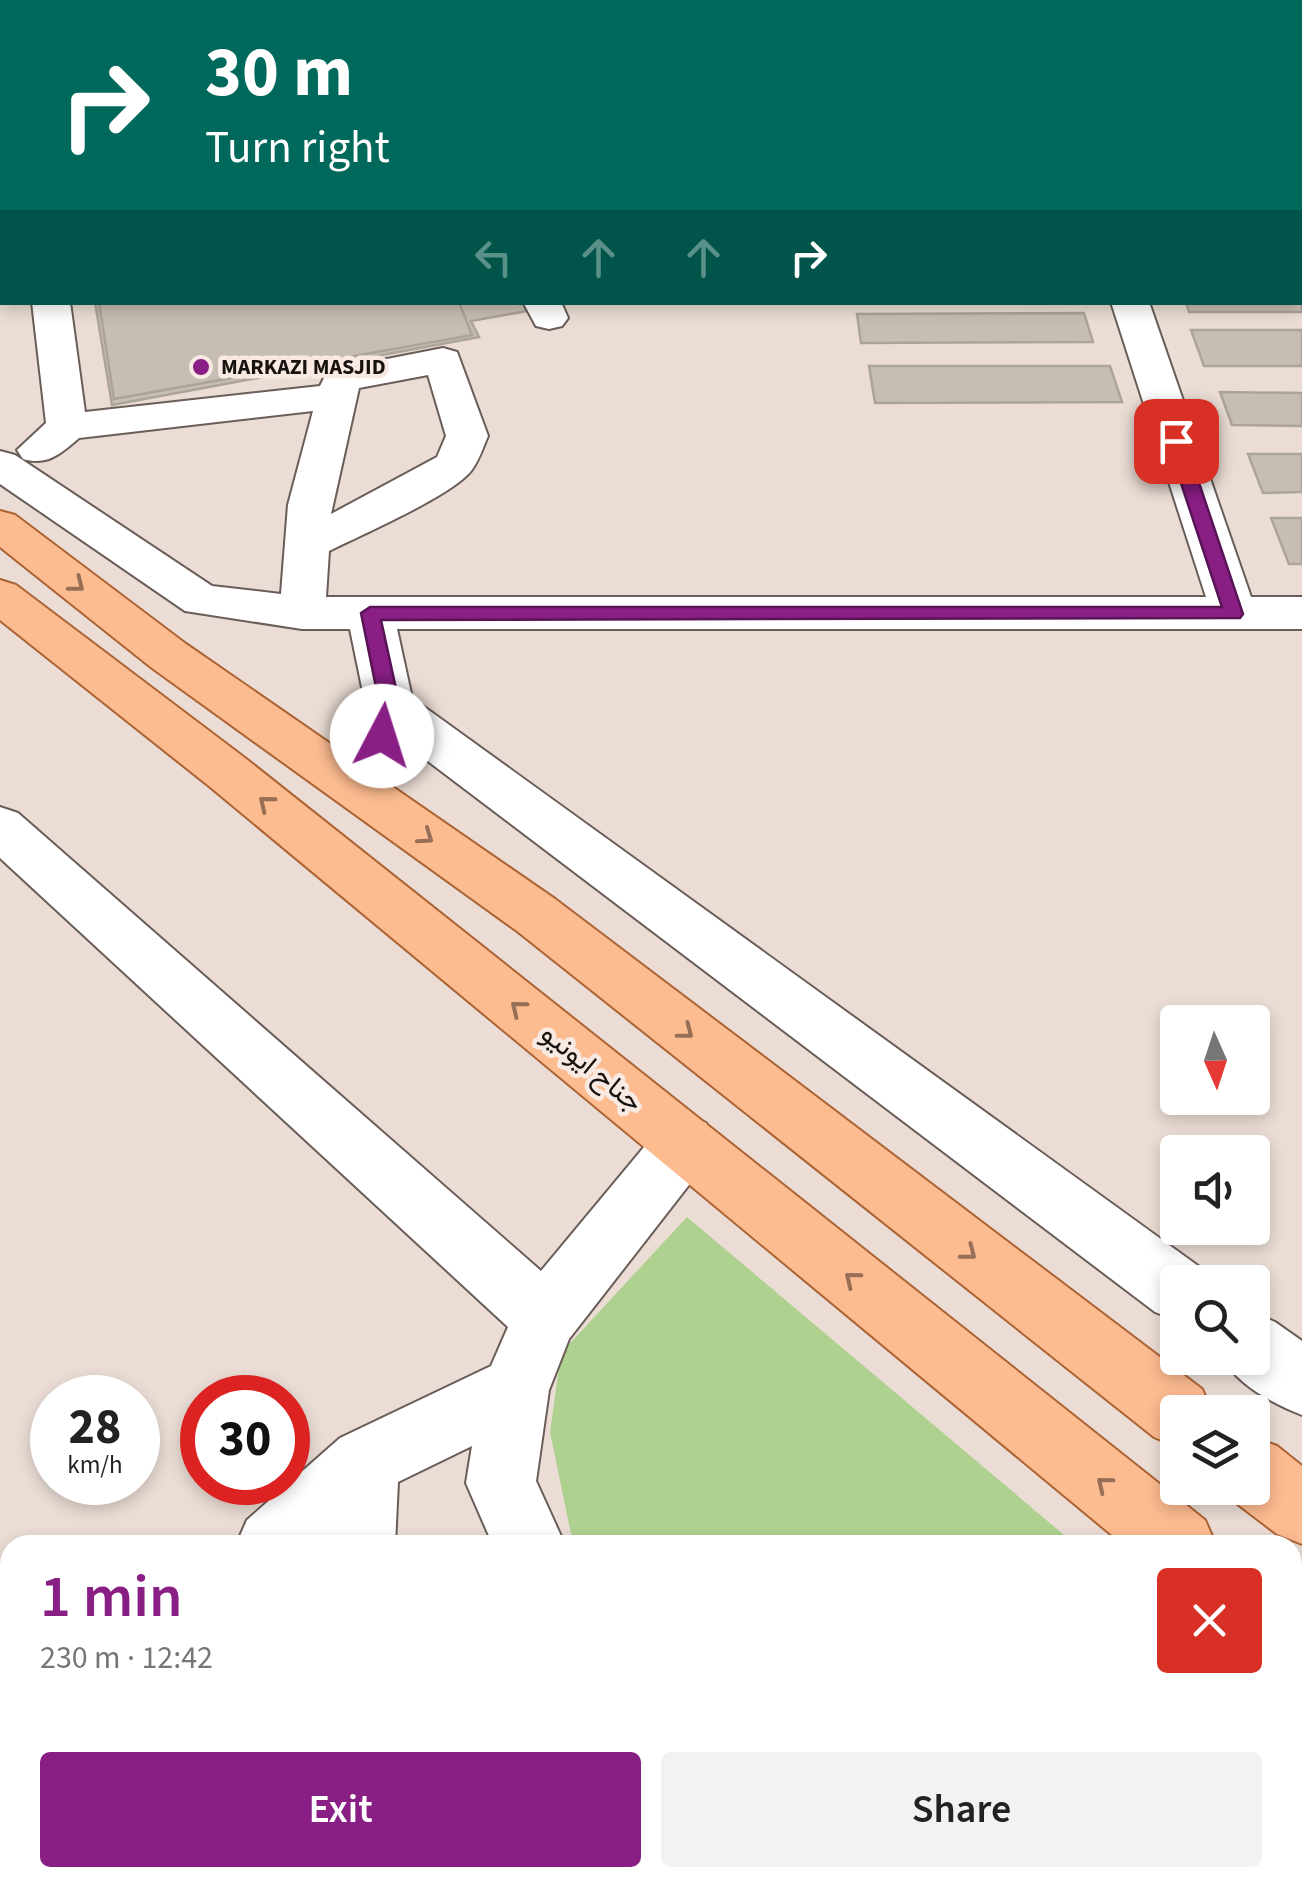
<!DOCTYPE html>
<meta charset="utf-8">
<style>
:root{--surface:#fff;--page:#f2f2f2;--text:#222;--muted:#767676;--accent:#891e84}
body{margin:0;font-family:"Source Sans 3",Vazirmatn,sans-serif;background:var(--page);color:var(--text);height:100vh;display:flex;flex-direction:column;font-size:38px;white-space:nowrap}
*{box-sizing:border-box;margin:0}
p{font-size:32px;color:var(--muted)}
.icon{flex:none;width:55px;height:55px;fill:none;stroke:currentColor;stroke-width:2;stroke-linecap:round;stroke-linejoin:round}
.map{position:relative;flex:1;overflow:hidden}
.sheet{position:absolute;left:0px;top:1535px;width:1302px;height:352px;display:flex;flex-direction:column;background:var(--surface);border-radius:30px 30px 0 0;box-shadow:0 5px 15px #0003}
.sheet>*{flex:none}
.top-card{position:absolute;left:0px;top:0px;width:1302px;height:305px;box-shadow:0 5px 15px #0003;background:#00695c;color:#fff;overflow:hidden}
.needle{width:65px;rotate:177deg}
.controls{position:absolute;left:1160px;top:1005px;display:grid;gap:20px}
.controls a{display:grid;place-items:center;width:110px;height:110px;border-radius:10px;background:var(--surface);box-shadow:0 5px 15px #0003;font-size:50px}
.speed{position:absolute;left:30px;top:1375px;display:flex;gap:20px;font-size:50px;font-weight:700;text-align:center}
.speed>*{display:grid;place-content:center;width:130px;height:130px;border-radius:50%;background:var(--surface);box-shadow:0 5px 15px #0003;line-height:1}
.speed small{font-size:25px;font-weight:400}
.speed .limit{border:15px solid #d22;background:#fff;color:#111}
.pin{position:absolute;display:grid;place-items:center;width:85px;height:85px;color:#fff;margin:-42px;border-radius:20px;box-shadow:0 5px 15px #0006}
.me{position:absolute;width:110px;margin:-55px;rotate:5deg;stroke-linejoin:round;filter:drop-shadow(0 0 8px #0008)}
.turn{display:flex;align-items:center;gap:35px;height:210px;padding:0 40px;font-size:45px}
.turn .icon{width:130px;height:130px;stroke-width:2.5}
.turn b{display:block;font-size:70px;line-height:85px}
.lanes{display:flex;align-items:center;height:95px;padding:0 40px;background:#0003;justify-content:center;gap:50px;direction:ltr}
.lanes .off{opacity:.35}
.round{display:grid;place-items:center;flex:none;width:105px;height:105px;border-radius:10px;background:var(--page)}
.headline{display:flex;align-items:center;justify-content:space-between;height:170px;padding:0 40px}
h1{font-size:60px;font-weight:600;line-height:75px;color:var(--accent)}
.primary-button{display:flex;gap:20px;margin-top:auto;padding:20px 40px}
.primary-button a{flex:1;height:115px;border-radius:10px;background:var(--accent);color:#fff;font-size:40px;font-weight:600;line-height:115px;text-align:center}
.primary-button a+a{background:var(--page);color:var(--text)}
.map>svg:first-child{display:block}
</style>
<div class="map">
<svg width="1302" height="1887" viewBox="0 0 1302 1887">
<rect width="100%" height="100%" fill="#ebddd5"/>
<path fill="#afd18f" d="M 687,1217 L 1076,1545 L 583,1545 L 571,1534 L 550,1432 L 561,1353 Z
M 1293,1727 L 1302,1735 L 1302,1887 L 953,1887 L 943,1878 L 1292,1878 Z"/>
<path fill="#c7beb3" stroke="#ada499" stroke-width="2.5" d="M 1300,286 L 1302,312 L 1189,312 L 1186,302 L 1300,302 Z
M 95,302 L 523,302 L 527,311 L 471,321 L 479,337 L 112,405 Z
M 99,302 L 459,302 L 472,335 L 114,399 Z
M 1084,313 L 1093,342 L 861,343 L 857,314 Z
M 1191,330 L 1302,330 L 1302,366 L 1204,366 Z
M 869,366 L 1110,366 L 1122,402 L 875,403 Z
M 1220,392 L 1302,393 L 1302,426 L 1232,425 Z
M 1248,454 L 1302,454 L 1302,492 L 1263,493 Z
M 1271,518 L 1302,518 L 1302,564 L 1289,564 Z"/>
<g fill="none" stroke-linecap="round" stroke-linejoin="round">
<g stroke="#6a5d57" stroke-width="4">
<path id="minor" d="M 45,0 L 77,0 L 79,2 L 47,2 Z
M 1302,0 L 1302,15 L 1300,16 L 1300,2 L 1288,2 Z
M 1300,42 L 1302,42 L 1302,63 L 1300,63 Z
M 0,59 L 2,59 L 2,78 L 0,78 Z
M 0,229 L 2,229 L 2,251 L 0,251 Z
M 32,302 L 70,302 L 85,412 L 320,386 L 327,372 L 341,368 L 443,348 L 457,352 L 488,436 C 483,447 479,461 471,471 C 451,496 361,535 329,551 L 326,597 L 1206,597 L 1111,302 L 1149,302 L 1251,597 L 1302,597 L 1302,629 L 397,629 L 412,698 L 1201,1268 L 1207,1282 L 1178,1282 L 1178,1321 L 1155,1312 L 404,743 L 383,807 L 365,813 L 347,807 L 340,793 L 366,707 L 350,629 L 302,629 L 185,611 L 0,484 L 0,451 L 15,455 L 212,586 L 281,594 L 288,505 L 313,411 L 79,438 C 60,454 48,466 23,459 L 17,450 L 46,423 ZM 428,375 L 446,436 L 437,457 L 331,514 L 359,388 Z
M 523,302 L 561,302 L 568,318 L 562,326 L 549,329 L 536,326 Z
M 0,807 L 18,813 L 541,1271 L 664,1123 L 685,1115 L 706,1123 L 715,1143 L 706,1163 L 569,1339 L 549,1390 L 536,1481 L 565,1545 L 493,1545 L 466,1483 L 472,1446 L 398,1482 L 395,1545 L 236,1545 L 247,1520 L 340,1438 L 491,1366 L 508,1327 L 0,858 Z
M 1252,1312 L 1275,1322 L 1302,1341 L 1302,1415 C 1276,1405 1235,1384 1224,1358 L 1252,1358 Z
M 181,1878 L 264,1878 L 261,1887 L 177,1887 Z
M 796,1878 L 882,1878 L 886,1887 L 799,1887 Z"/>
</g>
<g stroke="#ab6333" stroke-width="4">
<path id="major" d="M 0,511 L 15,515 L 186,644 L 555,899 L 1202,1389 L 1212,1412 L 1178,1412 L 1178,1447 L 1154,1437 L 517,931 L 152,668 L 0,547 Z
M 0,580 L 16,585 L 245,758 L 1205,1520 L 1216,1545 L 1124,1545 L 209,786 L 0,620 Z
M 1252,1437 L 1277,1446 L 1302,1466 L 1302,1544 L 1277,1534 L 1227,1496 L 1224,1488 L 1252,1488 Z
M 1292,1599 L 1302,1603 L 1302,1681 L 1292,1677 Z"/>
</g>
<use href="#minor" fill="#fff" fill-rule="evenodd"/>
<use href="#major" fill="#fdbb90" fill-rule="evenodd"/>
</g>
<defs><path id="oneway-chevron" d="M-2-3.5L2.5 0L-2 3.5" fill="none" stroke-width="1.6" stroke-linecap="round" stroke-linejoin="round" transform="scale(2.5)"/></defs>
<g stroke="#966f56">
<use href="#oneway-chevron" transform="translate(77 585) rotate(38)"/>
<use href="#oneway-chevron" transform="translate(266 803) rotate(-141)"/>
<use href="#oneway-chevron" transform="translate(426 837) rotate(35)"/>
<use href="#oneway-chevron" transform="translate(518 1008) rotate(-141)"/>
<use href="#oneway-chevron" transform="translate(686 1032) rotate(38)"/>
<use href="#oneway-chevron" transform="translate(969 1253) rotate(38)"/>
<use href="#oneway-chevron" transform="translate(852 1279) rotate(-141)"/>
<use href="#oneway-chevron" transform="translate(1104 1484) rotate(-141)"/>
</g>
<path fill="#891e84" stroke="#591456" stroke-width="2.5" d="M 1176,435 L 1185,441 L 1243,614 L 1240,618 L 381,620 L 400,707 L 389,741 L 382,744 L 371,736 L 380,707 L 361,613 L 370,607 L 1222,607 L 1167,441 Z"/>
<circle fill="#891e84" stroke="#f8eae2" stroke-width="4" cx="201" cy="367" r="10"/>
<g text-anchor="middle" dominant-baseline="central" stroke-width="9" stroke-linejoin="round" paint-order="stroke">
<g font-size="22" font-weight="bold" fill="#171210" stroke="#f8eae2" text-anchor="start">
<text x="221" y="367">MARKAZI MASJID</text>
</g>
<g font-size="28" fill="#171210" stroke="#f8eae2">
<text transform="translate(592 1068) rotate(39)">جناح ایونیو</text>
</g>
</g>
</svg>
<div class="controls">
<a><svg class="needle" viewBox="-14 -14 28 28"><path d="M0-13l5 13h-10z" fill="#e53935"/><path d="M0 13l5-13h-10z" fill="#767676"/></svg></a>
<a><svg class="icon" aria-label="sound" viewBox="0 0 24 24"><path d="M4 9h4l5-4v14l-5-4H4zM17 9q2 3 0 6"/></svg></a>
<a><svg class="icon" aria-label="search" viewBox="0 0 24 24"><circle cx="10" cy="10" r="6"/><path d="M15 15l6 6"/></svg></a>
<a><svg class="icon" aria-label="layers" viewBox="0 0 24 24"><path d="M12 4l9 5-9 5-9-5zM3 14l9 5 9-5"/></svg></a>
</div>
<div class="speed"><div>28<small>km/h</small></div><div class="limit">30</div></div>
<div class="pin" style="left:1176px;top:441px;background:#d93025"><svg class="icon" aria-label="arrive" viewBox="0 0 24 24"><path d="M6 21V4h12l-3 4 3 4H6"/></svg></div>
<svg class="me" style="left:382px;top:736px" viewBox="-20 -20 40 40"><circle r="19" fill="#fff"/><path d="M0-13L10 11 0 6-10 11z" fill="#891e84"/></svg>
<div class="top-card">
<div class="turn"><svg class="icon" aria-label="right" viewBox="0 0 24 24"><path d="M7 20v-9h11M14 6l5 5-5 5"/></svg><div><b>30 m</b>Turn right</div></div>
<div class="lanes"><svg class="icon off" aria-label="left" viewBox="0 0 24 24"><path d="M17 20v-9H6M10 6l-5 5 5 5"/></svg><svg class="icon off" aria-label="ahead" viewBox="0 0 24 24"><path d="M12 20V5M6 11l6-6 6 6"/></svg><svg class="icon off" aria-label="ahead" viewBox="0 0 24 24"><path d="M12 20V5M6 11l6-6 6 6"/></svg><svg class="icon" aria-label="right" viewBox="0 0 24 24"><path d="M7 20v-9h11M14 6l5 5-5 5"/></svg></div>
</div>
<section class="sheet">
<div class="headline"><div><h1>1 min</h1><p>230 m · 12:42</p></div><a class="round" style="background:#d93025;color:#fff"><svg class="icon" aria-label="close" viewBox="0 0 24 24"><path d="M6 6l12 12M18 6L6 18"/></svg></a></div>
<div class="primary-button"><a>Exit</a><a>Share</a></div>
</section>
</div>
